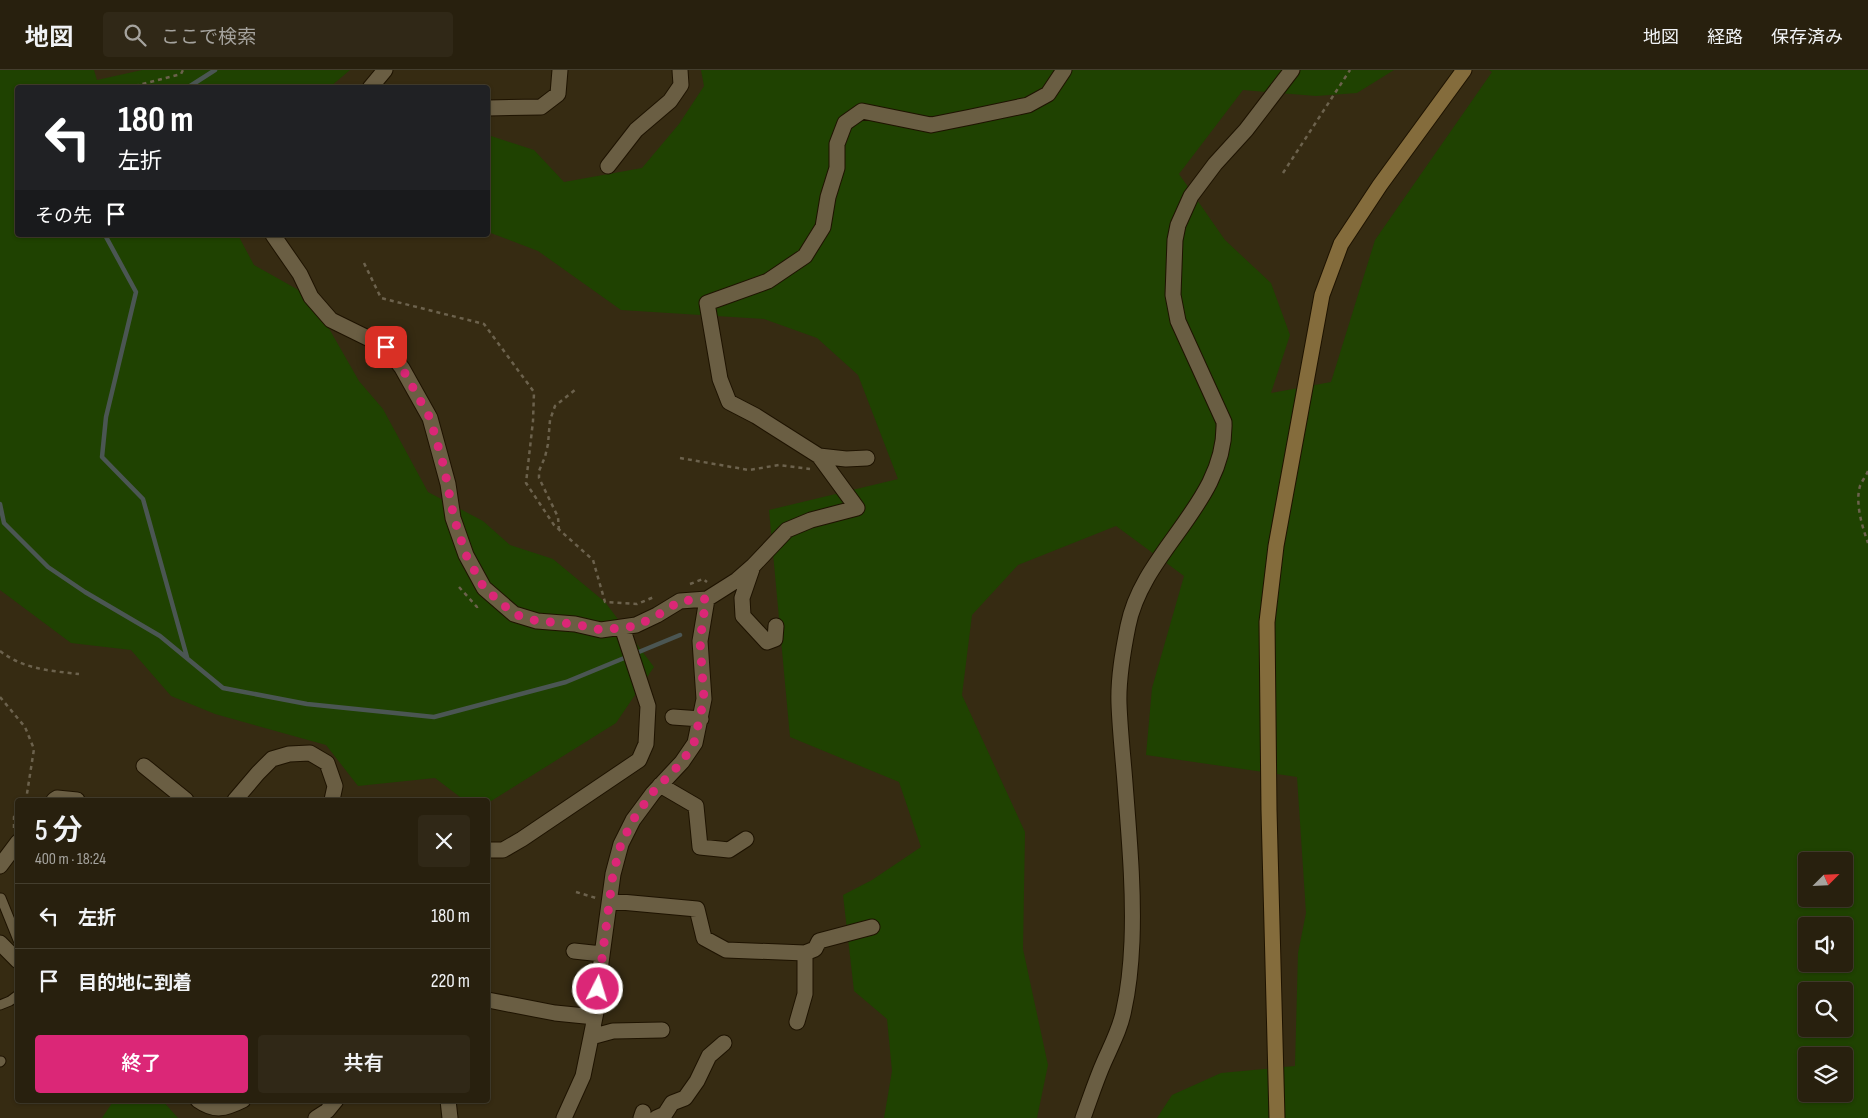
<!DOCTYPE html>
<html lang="ja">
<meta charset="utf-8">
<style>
:root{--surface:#28200e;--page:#302817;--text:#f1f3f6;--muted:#a5a39e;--line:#443e2e;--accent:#db2777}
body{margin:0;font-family:"Sofia Sans Condensed","Noto Sans JP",sans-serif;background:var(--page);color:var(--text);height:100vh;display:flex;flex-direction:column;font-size:19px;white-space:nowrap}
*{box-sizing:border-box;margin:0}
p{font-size:16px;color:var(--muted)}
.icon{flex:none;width:28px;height:28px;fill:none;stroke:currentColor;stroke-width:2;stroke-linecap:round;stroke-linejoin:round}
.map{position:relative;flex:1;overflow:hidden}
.side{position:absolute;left:15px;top:728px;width:475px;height:305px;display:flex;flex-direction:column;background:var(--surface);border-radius:5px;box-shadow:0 1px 4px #0004,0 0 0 1px var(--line)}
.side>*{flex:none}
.banner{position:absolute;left:15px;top:15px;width:475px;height:152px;border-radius:5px;box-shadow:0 1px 4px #0004,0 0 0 1px var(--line);background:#202124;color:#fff;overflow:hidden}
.needle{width:32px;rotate:66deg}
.fabs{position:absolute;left:1798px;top:782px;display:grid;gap:10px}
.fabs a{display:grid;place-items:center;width:55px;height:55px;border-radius:5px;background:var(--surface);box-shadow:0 1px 4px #0004,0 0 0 1px var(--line);font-size:25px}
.pin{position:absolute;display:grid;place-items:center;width:42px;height:42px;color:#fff;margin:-21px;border-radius:10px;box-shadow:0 2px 8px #0006}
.me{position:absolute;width:55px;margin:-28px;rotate:5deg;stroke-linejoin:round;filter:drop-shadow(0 0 4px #0008)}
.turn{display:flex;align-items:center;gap:18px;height:105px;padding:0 20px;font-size:22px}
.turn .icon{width:65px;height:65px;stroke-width:2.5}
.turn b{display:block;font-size:35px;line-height:42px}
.then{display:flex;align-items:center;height:48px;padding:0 20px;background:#0003;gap:10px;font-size:19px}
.round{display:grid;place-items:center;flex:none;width:52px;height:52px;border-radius:5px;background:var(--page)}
.overview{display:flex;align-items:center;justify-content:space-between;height:85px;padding:0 20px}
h1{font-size:30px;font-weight:600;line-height:38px}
.primary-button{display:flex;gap:10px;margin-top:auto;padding:10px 20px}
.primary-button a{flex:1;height:58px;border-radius:5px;background:var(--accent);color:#fff;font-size:20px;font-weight:600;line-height:58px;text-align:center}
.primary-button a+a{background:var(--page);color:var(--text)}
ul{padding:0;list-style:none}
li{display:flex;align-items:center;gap:15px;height:65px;padding:0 20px;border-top:1px solid var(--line)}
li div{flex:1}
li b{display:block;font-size:19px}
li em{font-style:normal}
header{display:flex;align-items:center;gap:30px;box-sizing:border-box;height:70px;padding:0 25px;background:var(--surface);border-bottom:1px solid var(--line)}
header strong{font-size:24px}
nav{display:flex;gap:28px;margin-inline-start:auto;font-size:18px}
.search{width:350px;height:45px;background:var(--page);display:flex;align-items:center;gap:12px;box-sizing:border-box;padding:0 18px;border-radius:5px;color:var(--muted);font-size:19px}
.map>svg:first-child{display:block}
</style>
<header>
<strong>地図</strong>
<div class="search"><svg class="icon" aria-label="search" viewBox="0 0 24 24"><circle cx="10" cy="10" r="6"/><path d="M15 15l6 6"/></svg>ここで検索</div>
<nav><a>地図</a><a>経路</a><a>保存済み</a></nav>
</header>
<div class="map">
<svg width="1868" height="1048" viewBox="0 0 1868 1048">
<rect width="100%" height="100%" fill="#362b12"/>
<path fill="#1f4201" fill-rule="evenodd" d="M 0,0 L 94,0 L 97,10 L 142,0 L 350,0 L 330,17 L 18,18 L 18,165 L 238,165 L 254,195 L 311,227 L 359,311 L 383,339 L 428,422 L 483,451 L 510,475 L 553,489 L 605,532 L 654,597 L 616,653 L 488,733 L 488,730 L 464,730 L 435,708 L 358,716 L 326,675 L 215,644 L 171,626 L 131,580 L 71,573 L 0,520 Z
M 701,0 L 1394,0 L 1357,23 L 1316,26 L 1243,20 L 1179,104 L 1225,170 L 1271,213 L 1290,265 L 1271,323 L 1331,312 L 1375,170 L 1492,2 L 1489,0 L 1868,0 L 1868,1048 L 1157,1048 L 1172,1025 L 1221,1003 L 1295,996 L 1298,883 L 1306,843 L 1297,707 L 1146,685 L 1152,618 L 1184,506 L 1116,456 L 1018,495 L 972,545 L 962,625 L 1025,762 L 1023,879 L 1048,995 L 1037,1048 L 884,1048 L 892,1001 L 887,949 L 854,921 L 843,825 L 872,810 L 921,777 L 899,712 L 790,667 L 769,440 L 898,409 L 858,305 L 817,268 L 764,249 L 621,240 L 538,181 L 488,162 L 488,65 L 534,80 L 564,112 L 642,98 L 679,54 L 704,16 ZM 1806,791 L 1844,791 L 1844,829 L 1806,829 ZM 1806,856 L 1844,856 L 1844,894 L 1806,894 ZM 1806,921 L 1844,921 L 1844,959 L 1806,959 ZM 1806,986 L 1844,986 L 1844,1024 L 1806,1024 Z
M 114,1030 L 162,1030 L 178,1048 L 102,1048 Z"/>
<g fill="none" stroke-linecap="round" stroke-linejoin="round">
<path stroke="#4b5653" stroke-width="4.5" d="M 187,18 L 215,0
M 105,165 L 136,222 L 106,347 L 102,387 L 143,429 L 187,587
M 0,434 L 4,453 L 48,497 L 85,522 L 160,566 L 223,618 L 307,634 L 434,647 L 566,612 L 680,565"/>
<g stroke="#1e1300" stroke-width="11">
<path id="lane" d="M 1,828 L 18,870
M 0,935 L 10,931 L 18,925
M 0,992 L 1,991"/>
</g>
<g stroke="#1e1300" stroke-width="17">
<path id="street" d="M 370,18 L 385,0
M 488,38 L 541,37 L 558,24 L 560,0
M 608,96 L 636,60 L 670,31 L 681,15 L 680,0
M 273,165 L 300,204 L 311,227 L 331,250 L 386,277 L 402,298 L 430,348 L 448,414 L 453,448 L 466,485 L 484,518 L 514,544 L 537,551 L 575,554 L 601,560 L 636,555 L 657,545 L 680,531 L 707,529 L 737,510 L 753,496 L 787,460 L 811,450 L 857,438 L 819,386 L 756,346 L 729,332 L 720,309 L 707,233 L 768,211 L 805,186 L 823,157 L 828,127 L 837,98 L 837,74 L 845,53 L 862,41 L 931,55 L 971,47 L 1028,35 L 1048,24 L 1064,0
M 819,386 L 846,389 L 867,388
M 753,496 L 742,528 L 743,546 L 767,572 L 775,569 L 776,556
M 673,647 L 701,649
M 144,696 L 186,730
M 660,715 L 696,736 L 700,777 L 729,780 L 746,769
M 54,730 L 57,728 L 77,730
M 235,730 L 258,703 L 272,689 L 289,684 L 310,683 L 327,693 L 335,716 L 332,730
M 488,780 L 503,780 L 522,769 L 639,690 L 646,674 L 648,636 L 622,557
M 0,796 L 18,772
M 610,831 L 697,839 L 704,868 L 726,880 L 805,883 L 805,924 L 797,952
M 0,873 L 18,891
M 574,881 L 602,884
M 805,883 L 815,879 L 819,871 L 872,857
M 488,930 L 555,943 L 595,947
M 591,967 L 613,961 L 662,960
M 198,1030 C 215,1042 225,1039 243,1030
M 448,1030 L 450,1048
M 316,1048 L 327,1041 L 336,1030
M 564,1048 L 583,1006 L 591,967 L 597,937 L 600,900 L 613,804 L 621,774 L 633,750 L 653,723 L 682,692 L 695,673 L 704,629 L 700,571 L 707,529
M 641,1048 L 643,1042
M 656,1048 L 665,1044 L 672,1033 L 685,1028 L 697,1011 L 709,986 L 724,973
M 1083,1048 C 1090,1029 1096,1010 1104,992 C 1112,974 1121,957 1124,939 C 1129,917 1131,894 1132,871 C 1134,818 1129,766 1125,713 C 1123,687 1120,661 1119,634 C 1118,608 1123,581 1128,556 C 1143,480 1227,432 1224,352 L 1178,251 L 1173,225 L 1175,170 L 1178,155 L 1191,126 L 1215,94 L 1246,60 L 1292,0"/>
</g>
<g stroke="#1e1300" stroke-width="17">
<path id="secondary" d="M 1277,1048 L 1269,740 L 1267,552 L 1276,476 L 1322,225 L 1341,174 L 1380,115 L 1464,0"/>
</g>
<path stroke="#6c624d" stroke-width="2.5" stroke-dasharray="4 4" stroke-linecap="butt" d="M 127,18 L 181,4 L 183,0
M 1283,103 L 1350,0
M 364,193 L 381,228 L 484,254 L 534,322 L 533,351 L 526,413 L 554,455 L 593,490 L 605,532 L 637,534 L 654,527
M 680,388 L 749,400 L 779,395 L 810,399
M 1868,401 C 1866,406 1862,411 1860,416 C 1855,433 1862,456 1868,473
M 559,460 L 558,447 L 539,408 L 539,401 L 545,387 L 548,374 L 550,350 L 555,336 L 575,320
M 690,514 L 703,509 L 707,512
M 459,517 L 477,537 L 481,535
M 0,581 C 23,599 51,601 79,604
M 0,627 L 25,657 L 34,679 L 26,730
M 14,758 L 14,747 L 18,743
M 576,822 L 596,828"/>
<use href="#lane" stroke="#6a5e43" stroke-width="9"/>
<use href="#street" stroke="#6a5e43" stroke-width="15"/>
<use href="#secondary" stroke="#846c3c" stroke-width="15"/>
</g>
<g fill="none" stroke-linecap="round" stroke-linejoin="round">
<path stroke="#db2777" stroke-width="9" stroke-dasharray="0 16.2" d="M 386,277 L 402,298 L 430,348 L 444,397 L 454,448 L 466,485 L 484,518 L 514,544 L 537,551 L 575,554 L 601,560 L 636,556 L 658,545 L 680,531 L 706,529 L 700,571 L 704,629 L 694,673 L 682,692 L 652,723 L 633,750 L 621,774 L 613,804 L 598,919"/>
</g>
</svg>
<div class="fabs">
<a><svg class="needle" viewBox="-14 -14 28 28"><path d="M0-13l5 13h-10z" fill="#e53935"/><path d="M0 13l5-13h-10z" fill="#a5a39e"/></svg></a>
<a><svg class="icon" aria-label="sound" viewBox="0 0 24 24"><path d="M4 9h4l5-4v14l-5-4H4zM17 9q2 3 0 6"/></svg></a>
<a><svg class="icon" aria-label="search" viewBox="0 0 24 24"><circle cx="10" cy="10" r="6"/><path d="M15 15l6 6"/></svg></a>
<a><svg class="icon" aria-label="layers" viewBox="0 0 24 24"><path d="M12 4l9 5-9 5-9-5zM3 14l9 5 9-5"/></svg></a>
</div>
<div class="pin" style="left:386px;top:277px;background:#d93025"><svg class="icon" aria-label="arrive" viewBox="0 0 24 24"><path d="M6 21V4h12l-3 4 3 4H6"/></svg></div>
<svg class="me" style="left:598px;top:919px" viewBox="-20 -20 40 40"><circle r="17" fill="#db2777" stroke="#fff" stroke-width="3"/><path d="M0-11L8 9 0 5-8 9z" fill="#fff"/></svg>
<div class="banner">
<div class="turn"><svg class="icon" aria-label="left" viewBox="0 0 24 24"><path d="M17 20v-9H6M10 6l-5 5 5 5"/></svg><div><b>180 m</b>左折</div></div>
<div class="then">その先<svg class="icon" aria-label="arrive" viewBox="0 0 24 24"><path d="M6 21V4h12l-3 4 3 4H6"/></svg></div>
</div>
<section class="side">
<div class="overview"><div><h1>5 分</h1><p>400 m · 18:24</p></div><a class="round"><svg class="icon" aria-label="close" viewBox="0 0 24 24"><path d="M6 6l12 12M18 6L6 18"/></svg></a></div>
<ul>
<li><svg class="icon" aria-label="left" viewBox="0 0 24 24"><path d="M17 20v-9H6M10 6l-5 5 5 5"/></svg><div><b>左折</b></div><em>180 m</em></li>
<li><svg class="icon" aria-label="arrive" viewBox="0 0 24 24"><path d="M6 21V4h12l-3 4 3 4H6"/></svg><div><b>目的地に到着</b></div><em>220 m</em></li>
</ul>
<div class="primary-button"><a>終了</a><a>共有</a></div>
</section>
</div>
